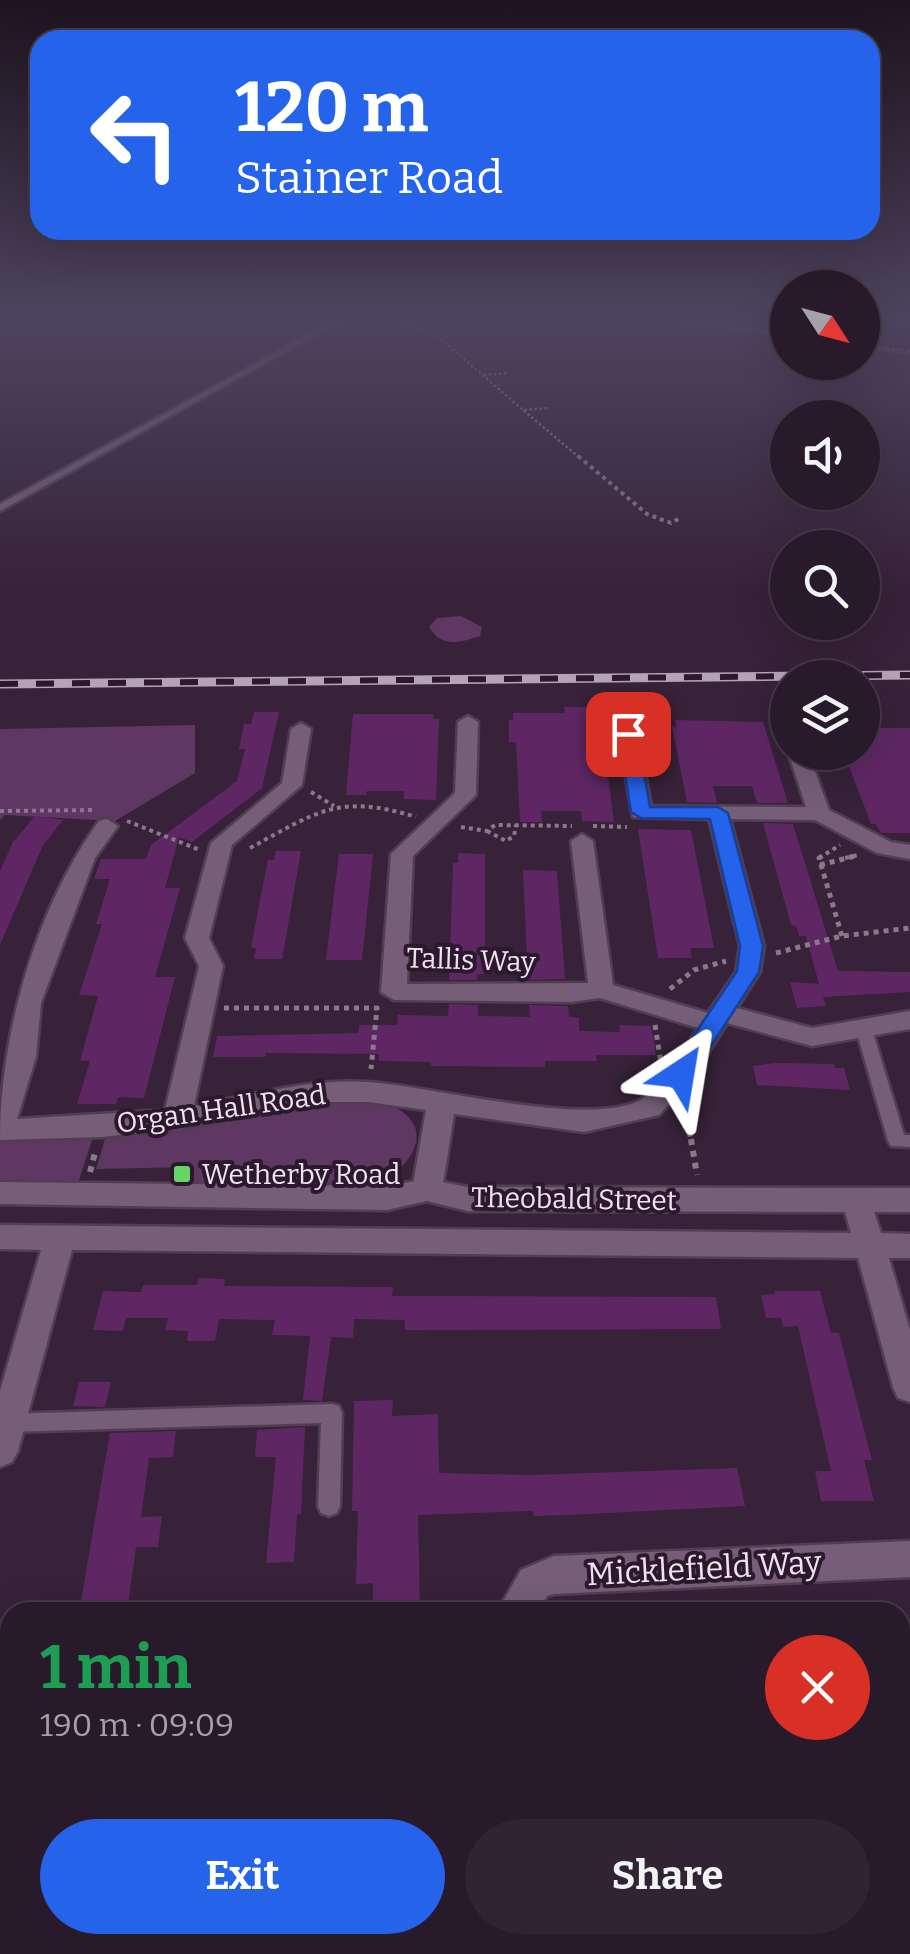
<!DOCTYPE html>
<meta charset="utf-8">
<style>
:root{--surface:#291a2b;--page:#312333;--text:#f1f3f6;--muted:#a5a1a9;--line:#453847;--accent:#2563eb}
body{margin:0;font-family:Bitter,serif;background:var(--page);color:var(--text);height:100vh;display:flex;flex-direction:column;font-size:38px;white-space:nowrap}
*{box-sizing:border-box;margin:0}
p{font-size:32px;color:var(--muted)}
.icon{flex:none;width:55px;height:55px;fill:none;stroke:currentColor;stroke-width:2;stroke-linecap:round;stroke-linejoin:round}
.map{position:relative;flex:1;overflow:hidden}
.sheet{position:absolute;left:0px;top:1602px;width:910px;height:352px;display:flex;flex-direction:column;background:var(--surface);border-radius:30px 30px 0 0;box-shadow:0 10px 40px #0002,0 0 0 2px var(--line)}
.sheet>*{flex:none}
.banner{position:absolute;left:30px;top:30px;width:850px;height:210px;border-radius:30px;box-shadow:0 10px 40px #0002,0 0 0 2px var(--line);background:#2563eb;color:#fff;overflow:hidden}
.needle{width:65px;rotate:126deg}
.buttons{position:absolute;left:770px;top:270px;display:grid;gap:20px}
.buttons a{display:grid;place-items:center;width:110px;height:110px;border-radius:50%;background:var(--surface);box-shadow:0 10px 40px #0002,0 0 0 2px var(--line);font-size:50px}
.pin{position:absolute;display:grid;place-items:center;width:85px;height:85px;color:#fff;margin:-42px;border-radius:20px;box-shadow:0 5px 15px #0006}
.me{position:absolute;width:110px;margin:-55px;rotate:33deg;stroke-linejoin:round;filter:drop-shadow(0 0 8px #0008)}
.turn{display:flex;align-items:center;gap:35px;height:210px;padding:0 40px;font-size:45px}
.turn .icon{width:130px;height:130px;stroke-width:2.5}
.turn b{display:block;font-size:70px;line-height:85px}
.round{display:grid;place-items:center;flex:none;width:105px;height:105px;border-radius:52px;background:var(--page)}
.head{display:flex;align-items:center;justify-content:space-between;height:170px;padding:0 40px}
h1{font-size:60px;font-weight:700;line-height:75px;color:#1e9e55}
.primary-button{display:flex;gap:20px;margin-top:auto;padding:20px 40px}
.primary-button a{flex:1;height:115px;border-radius:60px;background:var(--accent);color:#fff;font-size:40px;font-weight:700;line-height:115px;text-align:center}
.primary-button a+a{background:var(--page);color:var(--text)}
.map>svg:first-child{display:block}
</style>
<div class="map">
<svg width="910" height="1954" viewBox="0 0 910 1954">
<rect width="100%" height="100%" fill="#372239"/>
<path fill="#5e3762" d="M 461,616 L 482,627 L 480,636 C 460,643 441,648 429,627 L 437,618 Z
M 195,725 L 195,773 L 115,821 L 5,815 L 0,820 L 0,729 Z
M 337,1101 C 356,1102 380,1099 398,1109 C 436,1131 409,1171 377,1182 C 338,1196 238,1186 192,1185 L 194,1167 L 96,1169 L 105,1139 Z
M 92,1140 L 78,1183 L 0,1183 L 0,1141 Z"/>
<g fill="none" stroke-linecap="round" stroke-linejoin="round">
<path stroke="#68476b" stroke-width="4" d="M 661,319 L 788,336
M 862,347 L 910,353"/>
</g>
<path fill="#5e2764" d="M 564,707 L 592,707 L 594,723 L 601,723 L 614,822 L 582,821 L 581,811 L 541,811 L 542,822 L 520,822 L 516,742 L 509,742 L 509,720 L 513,720 L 513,713 L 565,713 Z
M 254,712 L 279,712 L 262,788 L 192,842 L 179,837 L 165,888 L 180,888 L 155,977 L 175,977 L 144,1098 L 118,1097 L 116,1104 L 77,1104 L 90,1061 L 80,1061 L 98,996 L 79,995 L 102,924 L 96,924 L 110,879 L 94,879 L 101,859 L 146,859 L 151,845 L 237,781 L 245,749 L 239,749 L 244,724 L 251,724 Z
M 353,714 L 433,714 L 433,719 L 439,719 L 436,800 L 404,799 L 404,791 L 367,791 L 366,795 L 346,795 Z
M 675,720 L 763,722 L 788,803 L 757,803 L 752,786 L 713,786 L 717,803 L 687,802 L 672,727 L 676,727 Z
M 862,728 L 910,728 L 910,833 L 881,833 L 876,824 L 871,824 L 844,753 L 862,752 Z
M 35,816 L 63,820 L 43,845 L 0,945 L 0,871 L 13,842 Z
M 763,823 L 793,824 L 838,971 L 910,972 L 910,992 L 823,997 L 826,1006 L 797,1008 L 790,982 L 819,984 L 806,936 L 799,936 L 796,926 L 791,925 Z
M 638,829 L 691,830 L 714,948 L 690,948 L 692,958 L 658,958 Z
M 276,851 L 301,851 L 284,948 L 282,959 L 254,959 L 256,948 L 251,948 L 261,894 L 268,860 L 274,860 Z
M 458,853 L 485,854 L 485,974 L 477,974 L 477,980 L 449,980 L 453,863 L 458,863 Z
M 339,854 L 373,854 L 362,960 L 326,960 Z
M 523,870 L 557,871 L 565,979 L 528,980 Z
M 449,1004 L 478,1005 L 478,1016 L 530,1017 L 529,1005 L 568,1006 L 569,1017 L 579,1018 L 579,1031 L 620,1032 L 619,1025 L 651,1026 L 656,1055 L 596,1055 L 597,1061 L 545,1061 L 545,1067 L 431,1066 L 431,1062 L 379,1061 L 379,1054 L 266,1053 L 269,1036 L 265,1057 L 213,1057 L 217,1036 L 358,1033 L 359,1025 L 397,1025 L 398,1015 L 448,1016 Z
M 775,1063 L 834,1064 L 835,1068 L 844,1068 L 850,1090 L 757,1085 L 753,1066 Z
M 199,1278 L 225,1279 L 224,1286 L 393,1287 L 392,1296 L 716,1297 L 721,1329 L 405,1330 L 405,1320 L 354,1319 L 353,1338 L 331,1337 L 322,1401 L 303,1400 L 310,1336 L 272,1335 L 275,1320 L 219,1319 L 215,1341 L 187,1341 L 188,1331 L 165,1330 L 168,1318 L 126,1318 L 123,1331 L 93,1330 L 103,1291 L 141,1292 L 143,1285 L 197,1285 Z
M 775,1291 L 820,1291 L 831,1333 L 839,1333 L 863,1426 L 872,1460 L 864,1460 L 874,1501 L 821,1501 L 815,1471 L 831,1471 L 798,1326 L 783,1327 L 781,1318 L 766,1318 L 761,1295 L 775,1294 Z
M 79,1382 L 111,1382 L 105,1407 L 73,1406 Z
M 393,1400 L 392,1416 L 438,1414 L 439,1473 L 530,1475 L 737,1468 L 745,1506 L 569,1515 L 534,1516 L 533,1511 L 418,1515 L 420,1612 L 373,1612 L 373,1583 L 356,1584 L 358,1511 L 352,1511 L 354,1401 Z
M 305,1427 L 301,1514 L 297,1514 L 294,1562 L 266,1563 L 276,1457 L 255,1457 L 257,1430 Z
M 176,1431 L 173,1457 L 149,1458 L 141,1517 L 162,1516 L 158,1547 L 136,1547 L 127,1612 L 79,1612 L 110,1433 Z"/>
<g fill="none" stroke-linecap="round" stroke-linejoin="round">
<g stroke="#503f52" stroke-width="5">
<path id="service" d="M 337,319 L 344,319 L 0,511 L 0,504 Z
M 863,1021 L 871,1026 L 904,1135 L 910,1135 L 910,1147 L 891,1146 L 888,1141 L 855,1026 Z
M 332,1404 L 339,1406 L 342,1413 L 340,1506 L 337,1513 L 329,1516 L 321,1513 L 318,1506 L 321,1423 L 6,1432 L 0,1430 L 0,1416 L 6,1414 Z"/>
</g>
<g stroke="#503f52" stroke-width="5">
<path id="minor" d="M 468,716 L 478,722 L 476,795 L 413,856 L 407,984 L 588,983 L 571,841 L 582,834 L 593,841 L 613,985 L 708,1013 L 736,972 L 740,946 L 709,819 L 633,817 L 618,734 L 628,728 L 638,734 L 651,806 L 806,807 L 788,752 L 808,752 L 829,810 L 891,842 L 910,845 L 910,859 L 877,853 L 815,820 L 730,819 L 764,946 L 760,972 L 737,1008 L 812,1028 L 910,1011 L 910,1029 L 812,1046 L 727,1023 L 691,1081 L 659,1115 L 584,1132 L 454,1114 L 442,1190 L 437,1198 L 427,1201 L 417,1198 L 412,1190 L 426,1110 L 368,1102 L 325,1102 L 177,1129 L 102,1137 L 0,1140 C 0,1034 36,908 99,821 L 107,819 L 118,826 L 95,858 L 41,1003 L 36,1057 L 17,1119 L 165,1110 L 199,966 L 185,938 L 211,843 L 282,783 L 291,729 L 301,723 L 311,729 L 302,785 L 232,845 L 209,938 L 223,966 L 194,1106 C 251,1095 310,1078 368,1082 C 430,1086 590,1128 640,1100 C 662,1088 684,1048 698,1028 L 600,998 L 571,1002 L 394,1000 L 381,992 L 391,854 L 455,793 L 458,722 Z
M 857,1189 L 868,1193 L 881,1233 L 910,1234 L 910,1258 L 889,1258 L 910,1330 L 910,1402 L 898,1398 L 893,1387 L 858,1258 L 72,1250 L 18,1451 L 12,1462 L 0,1467 L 0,1391 L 41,1250 L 0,1249 L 0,1225 L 851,1233 L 842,1201 L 846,1193 Z
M 910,1541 L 910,1577 L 554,1594 L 547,1596 L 538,1612 L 497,1612 L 521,1570 L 554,1556 Z
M 511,1945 L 557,1945 L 558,1954 L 512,1954 Z"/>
</g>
<g stroke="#503f52" stroke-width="5">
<path id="tertiary" d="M 427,1179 L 468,1187 L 910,1188 L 910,1212 L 468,1211 L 427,1201 L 387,1210 L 0,1204 L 0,1182 L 387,1186 Z"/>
</g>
<path stroke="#8a788c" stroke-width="2.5" stroke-dasharray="2.5 2.5" stroke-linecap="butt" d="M 385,319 L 435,334 L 523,410
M 675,319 L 788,334
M 862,345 L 910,351
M 484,375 L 509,373
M 547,408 L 523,410 L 581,459"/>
<path stroke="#8a788c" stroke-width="4" stroke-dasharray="4 4" stroke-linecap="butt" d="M 578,456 L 647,514 L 671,523 L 680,518
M 311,792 L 334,806
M 0,811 L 92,810
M 127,821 L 200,850
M 593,826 L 627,827
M 461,827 L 487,831 L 495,825 L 572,826
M 487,831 L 506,841 L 514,836 L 516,825
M 250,848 C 317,812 338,793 416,817
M 819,858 L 840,845
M 845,858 L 858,855"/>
<path stroke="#8a788c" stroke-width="5" stroke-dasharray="5 5" stroke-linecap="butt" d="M 822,856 L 819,858 L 842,936
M 820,865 L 855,856
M 776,953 L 842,936 L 910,928
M 670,989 L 694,970 L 726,961
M 224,1008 L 377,1008 L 371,1069
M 655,1025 L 661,1063
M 685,1102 L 691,1142"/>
<path stroke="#8a788c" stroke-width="6" stroke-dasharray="6 6" stroke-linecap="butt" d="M 691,1139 L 697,1175
M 90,1172 L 96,1149"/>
<use href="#service" fill="#765e78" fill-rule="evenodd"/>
<use href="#minor" fill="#765e78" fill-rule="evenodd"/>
<use href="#tertiary" fill="#765e78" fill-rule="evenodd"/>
<g stroke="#b4a3b5" stroke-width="9">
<path id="rail" d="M 0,684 L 910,675"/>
</g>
<use href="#rail" stroke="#2c192e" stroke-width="6" stroke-dasharray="18" stroke-linecap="butt"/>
</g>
<linearGradient id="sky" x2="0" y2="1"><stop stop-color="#1e131f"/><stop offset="0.54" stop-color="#4d445f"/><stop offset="1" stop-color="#4d445f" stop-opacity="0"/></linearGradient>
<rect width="910" height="592" fill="url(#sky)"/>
<path fill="#2563eb" stroke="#184099" stroke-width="2.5" d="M 628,729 L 637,734 L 650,807 L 718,807 L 728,813 L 763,946 L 759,972 L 689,1080 L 681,1082 L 668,1074 L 737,971 L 740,946 L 710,819 L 641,818 L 631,812 L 619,734 Z"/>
<rect fill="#66d466" stroke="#2c192e" stroke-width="4" x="172" y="1164" width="20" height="20" rx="5"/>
<g text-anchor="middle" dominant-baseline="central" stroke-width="8" stroke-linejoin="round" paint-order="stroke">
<g font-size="28" fill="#f0e2f1" stroke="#2c192e">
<text transform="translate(471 960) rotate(2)">Tallis Way</text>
<text transform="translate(221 1109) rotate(-8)">Organ Hall Road</text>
<text transform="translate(574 1199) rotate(1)">Theobald Street</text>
</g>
<g font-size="28" fill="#f0e2f1" stroke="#2c192e" text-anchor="start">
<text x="202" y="1174">Wetherby Road</text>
</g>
<g font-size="32" fill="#f0e2f1" stroke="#2c192e">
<text transform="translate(704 1568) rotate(-3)">Micklefield Way</text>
</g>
</g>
</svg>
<div class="buttons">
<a><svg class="needle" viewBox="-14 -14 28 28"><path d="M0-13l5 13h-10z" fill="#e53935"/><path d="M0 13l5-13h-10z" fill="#a5a1a9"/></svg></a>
<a><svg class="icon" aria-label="sound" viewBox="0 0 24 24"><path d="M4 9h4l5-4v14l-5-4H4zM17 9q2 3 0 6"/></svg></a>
<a><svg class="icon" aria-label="search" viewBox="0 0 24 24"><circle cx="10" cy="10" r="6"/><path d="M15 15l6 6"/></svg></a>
<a><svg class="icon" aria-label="layers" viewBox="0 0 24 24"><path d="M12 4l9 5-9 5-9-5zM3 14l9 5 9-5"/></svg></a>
</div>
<div class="pin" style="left:628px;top:734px;background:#d93025"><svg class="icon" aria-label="arrive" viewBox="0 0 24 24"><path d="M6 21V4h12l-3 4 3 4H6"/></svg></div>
<svg class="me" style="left:681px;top:1074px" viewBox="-20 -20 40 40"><path d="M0-17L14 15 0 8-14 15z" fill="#2563eb" stroke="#fff" stroke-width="4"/></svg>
<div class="banner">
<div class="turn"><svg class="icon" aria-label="left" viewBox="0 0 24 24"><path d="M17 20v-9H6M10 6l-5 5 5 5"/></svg><div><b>120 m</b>Stainer Road</div></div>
</div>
<section class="sheet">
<div class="head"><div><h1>1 min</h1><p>190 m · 09:09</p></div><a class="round" style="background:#d93025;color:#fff"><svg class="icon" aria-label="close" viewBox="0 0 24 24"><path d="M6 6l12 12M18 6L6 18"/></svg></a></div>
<div class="primary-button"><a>Exit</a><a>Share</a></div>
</section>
</div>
